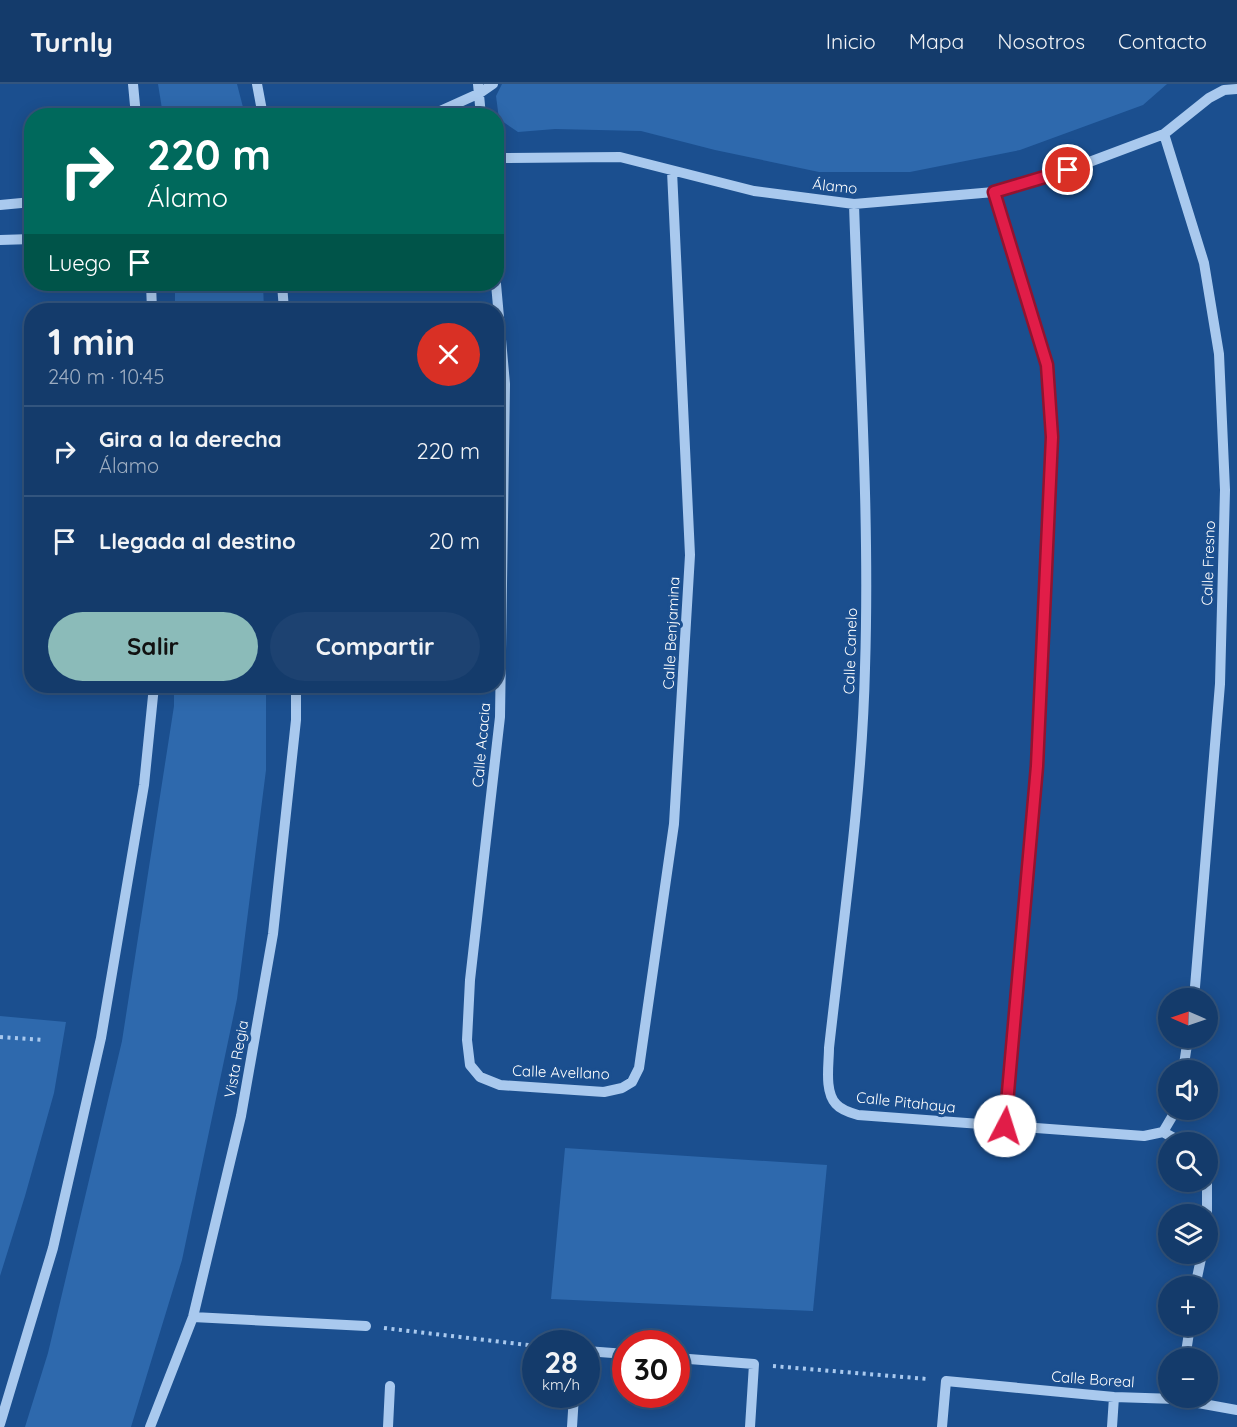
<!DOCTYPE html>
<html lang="es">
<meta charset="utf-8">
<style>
:root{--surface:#143b6b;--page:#1d4271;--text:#f1f3f6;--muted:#9dadc1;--line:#33557e;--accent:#8bbbb9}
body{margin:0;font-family:Quicksand,sans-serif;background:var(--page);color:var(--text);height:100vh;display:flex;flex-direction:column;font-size:22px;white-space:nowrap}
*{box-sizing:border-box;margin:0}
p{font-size:20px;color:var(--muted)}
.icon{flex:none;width:33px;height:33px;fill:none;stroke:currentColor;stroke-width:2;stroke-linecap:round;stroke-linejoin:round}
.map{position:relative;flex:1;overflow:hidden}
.panel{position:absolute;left:24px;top:219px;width:480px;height:390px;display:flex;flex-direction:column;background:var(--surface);border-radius:24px;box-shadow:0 3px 15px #0003,0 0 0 2px var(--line)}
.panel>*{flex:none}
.guide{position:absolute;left:24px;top:24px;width:480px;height:183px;border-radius:24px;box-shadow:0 3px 15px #0003,0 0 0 2px var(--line);background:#00695c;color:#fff;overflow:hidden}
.needle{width:39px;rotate:272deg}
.buttons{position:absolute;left:1158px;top:904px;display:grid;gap:12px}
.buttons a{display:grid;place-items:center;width:60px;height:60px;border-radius:50%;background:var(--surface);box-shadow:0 3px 15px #0003,0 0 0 2px var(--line);font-size:30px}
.speed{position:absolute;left:522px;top:1246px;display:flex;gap:12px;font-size:30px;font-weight:700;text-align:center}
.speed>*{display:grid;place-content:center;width:78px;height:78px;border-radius:50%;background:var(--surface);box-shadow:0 3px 15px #0003,0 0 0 2px var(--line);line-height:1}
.speed small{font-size:15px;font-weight:400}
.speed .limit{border:9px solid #d22;background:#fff;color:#111}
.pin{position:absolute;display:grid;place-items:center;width:51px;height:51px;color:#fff;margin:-26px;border:3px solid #fff;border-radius:50%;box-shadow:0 2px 6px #0007}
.me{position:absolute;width:66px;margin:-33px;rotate:5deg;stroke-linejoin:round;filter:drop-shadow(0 0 4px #0008)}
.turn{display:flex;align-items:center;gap:21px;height:126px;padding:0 24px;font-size:27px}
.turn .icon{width:78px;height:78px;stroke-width:2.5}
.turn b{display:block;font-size:42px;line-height:51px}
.then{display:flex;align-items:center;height:57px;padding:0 24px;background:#0003;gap:12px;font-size:22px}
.round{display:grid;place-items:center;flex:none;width:63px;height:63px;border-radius:32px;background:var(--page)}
.headline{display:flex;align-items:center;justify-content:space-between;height:102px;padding:0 24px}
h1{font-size:36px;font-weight:700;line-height:45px}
.primary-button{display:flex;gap:12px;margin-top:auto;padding:12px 24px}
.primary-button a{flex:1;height:69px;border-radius:36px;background:var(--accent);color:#111;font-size:24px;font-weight:700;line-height:69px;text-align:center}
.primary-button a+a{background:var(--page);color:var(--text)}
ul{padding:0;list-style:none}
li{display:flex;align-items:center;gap:18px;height:90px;padding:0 24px;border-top:2px solid var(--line)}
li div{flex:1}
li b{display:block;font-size:22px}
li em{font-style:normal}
header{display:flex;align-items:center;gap:36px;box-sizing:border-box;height:84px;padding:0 30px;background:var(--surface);border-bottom:2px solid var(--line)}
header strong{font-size:28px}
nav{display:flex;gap:33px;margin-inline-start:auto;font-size:21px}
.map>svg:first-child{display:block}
</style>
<header>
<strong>Turnly</strong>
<nav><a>Inicio</a><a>Mapa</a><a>Nosotros</a><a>Contacto</a></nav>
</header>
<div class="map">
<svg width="1237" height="1343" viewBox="0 0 1237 1343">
<rect width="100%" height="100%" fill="#1b4f8f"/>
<path fill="#2e69ad" d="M 158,0 L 237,0 L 245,31 L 163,31 Z
M 502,0 L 1167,0 L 1143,21 L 1020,66 L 910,88 L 819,88 L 715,66 L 641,47 L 555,45 L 518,48 L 499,35 L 496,12 Z
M 181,200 L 263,200 L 264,226 L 175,226 L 175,208 Z
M 174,602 L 266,602 L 266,686 L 237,915 L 182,1176 L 131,1343 L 25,1343 L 48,1269 L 122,957 L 174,622 Z
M 0,932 L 66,938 L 54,1009 L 25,1112 L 0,1192 Z
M 565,1064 L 827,1081 L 813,1227 L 551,1215 Z"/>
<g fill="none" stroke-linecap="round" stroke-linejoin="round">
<path stroke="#a9c9ee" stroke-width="4" stroke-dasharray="3 4.5" stroke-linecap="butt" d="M 0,953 L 43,956
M 384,1244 L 536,1262
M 773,1282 L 927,1295"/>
<path stroke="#a9c9ee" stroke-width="10" d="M 133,0 L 136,32
M 257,0 L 263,32
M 478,0 L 481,32
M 429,32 L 480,9 L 493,0
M 1164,50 L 1204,179 L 1219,270 L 1225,406 L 1220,600 L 1194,915
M 496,74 L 620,73 L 754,107 L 854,120 L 994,108 L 1068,86 L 1164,50 L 1209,14 L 1224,6 L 1237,5
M 994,108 L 1047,281 L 1052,353 L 1037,682 L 1005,1042
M 854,120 C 859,275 870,429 865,584 C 862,711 843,838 829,964 C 829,980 824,1007 836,1020 C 841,1026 851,1029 858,1031 L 1144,1052 L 1163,1048
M 0,121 L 32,118
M 0,156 L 32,155
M 151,200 L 152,226
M 282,200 L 284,226
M 496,200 L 505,300 L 500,633 L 470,896 L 467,956 L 470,981 L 480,993 L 500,1001 L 604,1008 L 622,1004 L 632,998 L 639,984 L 674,740 L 690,471 L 672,87
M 1183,987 L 1188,954
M 1163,1048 L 1176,1026
M 1163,1048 L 1183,1059
M 1207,1131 L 1207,1098
M 1195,1203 L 1202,1170
M 193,1233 L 366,1242
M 586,1267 L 626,1270
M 676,1274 L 754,1280 L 750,1343
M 1185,1275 L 1190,1242
M 0,1340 L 53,1164 L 101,954 L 144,701 L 154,602
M 150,1343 L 193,1233 L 241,1032 L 273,850 L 296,636 L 296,602
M 388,1343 L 390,1302
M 572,1343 L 574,1311
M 942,1343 L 946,1297 L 1114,1313 L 1176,1315 L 1237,1326
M 1112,1343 L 1114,1313"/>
</g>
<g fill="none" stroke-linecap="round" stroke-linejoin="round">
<g stroke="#92132f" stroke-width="15">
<path id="route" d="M 1005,1042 L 1037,682 L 1052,353 L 1047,281 L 994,108 L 1068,86"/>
</g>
<use href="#route" stroke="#e11d48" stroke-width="10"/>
</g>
<g text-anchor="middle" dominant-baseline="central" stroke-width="6" stroke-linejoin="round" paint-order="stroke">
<g font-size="15" fill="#fff" stroke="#1b4f8f">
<text transform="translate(835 102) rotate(6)">Álamo</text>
<text transform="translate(1208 479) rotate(-88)">Calle Fresno</text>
<text transform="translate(671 549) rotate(-87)">Calle Benjamina</text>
<text transform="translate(850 567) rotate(-88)">Calle Canelo</text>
<text transform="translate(481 661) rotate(-85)">Calle Acacia</text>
<text transform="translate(236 975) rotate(-80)">Vista Regia</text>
<text transform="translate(561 988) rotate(2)">Calle Avellano</text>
<text transform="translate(906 1018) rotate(6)">Calle Pitahaya</text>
<text transform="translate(1093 1295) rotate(4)">Calle Boreal</text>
</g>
</g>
</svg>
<div class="buttons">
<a><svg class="needle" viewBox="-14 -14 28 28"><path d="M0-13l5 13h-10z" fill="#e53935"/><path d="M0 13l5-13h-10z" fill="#9dadc1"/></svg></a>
<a><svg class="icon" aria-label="sound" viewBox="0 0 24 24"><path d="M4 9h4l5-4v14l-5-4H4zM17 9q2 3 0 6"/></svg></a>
<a><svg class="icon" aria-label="search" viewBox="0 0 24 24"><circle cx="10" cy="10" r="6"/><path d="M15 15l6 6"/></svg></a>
<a><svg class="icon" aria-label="layers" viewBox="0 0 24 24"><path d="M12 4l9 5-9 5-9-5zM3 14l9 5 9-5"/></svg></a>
<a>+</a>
<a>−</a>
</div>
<div class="speed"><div>28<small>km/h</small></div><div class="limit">30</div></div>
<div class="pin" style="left:1068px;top:86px;background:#d93025"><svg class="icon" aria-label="arrive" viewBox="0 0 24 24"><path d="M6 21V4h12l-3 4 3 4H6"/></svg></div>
<svg class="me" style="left:1005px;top:1042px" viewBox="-20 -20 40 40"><circle r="19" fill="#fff"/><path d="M0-13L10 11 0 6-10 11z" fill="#e11d48"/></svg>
<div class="guide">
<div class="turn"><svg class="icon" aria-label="right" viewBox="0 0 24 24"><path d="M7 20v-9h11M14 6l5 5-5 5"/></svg><div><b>220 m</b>Álamo</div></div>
<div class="then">Luego<svg class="icon" aria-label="arrive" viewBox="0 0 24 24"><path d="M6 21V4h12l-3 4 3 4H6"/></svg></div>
</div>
<section class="panel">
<div class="headline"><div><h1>1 min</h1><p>240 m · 10:45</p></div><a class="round" style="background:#d93025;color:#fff"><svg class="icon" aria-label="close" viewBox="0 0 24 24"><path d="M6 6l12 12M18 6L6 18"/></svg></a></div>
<ul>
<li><svg class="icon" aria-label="right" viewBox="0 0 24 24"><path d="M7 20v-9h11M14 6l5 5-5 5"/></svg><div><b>Gira a la derecha</b><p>Álamo</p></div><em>220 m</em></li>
<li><svg class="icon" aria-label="arrive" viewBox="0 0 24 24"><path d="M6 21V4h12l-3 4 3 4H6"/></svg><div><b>Llegada al destino</b></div><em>20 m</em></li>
</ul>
<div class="primary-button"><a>Salir</a><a>Compartir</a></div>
</section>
</div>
